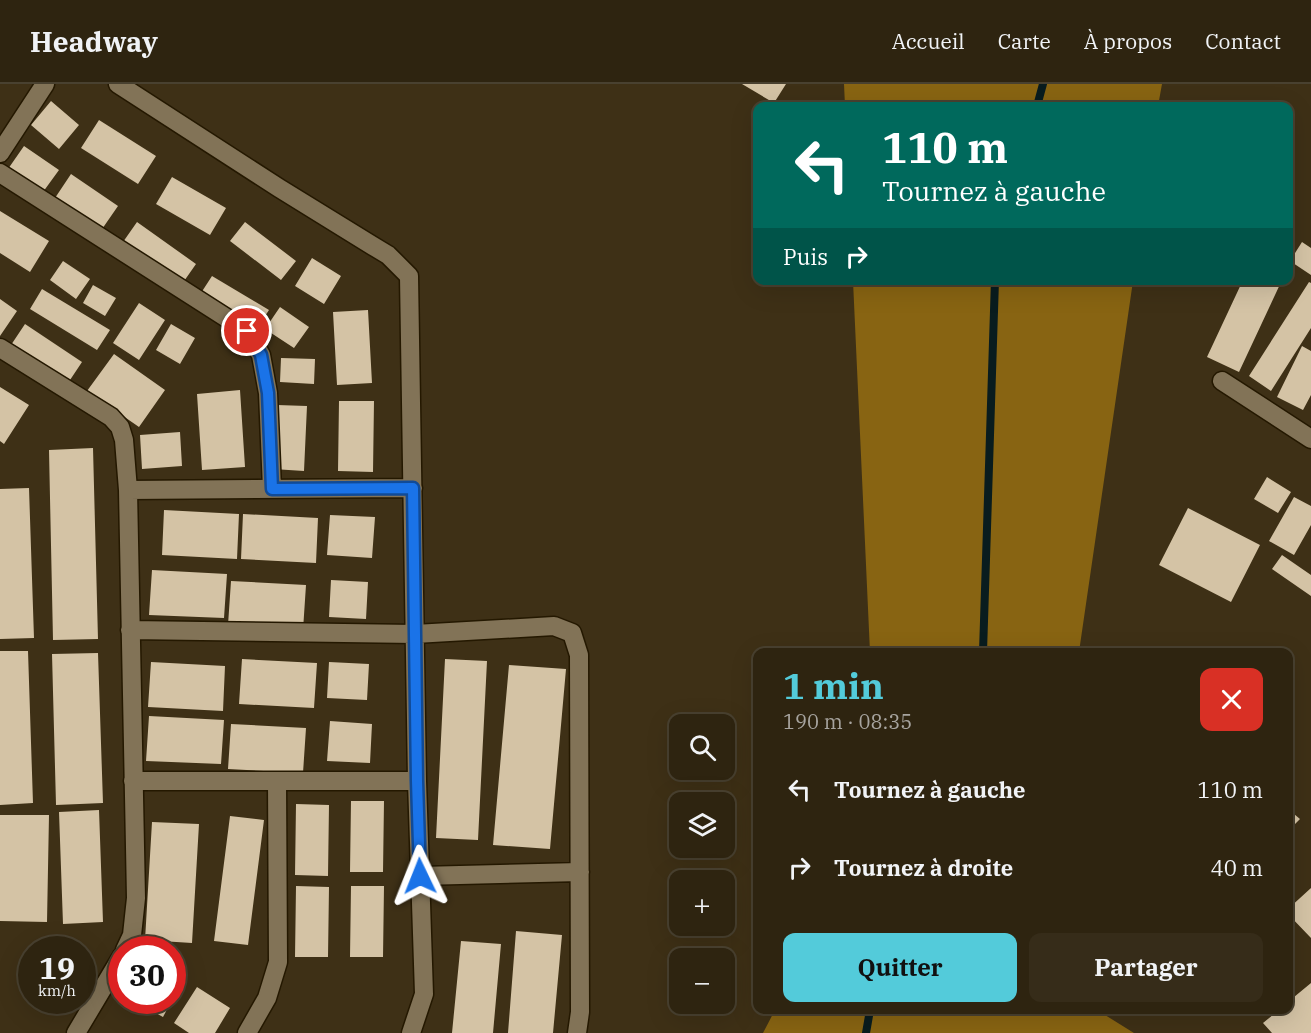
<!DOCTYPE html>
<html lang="fr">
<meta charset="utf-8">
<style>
:root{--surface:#2e2410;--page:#362c19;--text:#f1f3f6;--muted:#a7a49f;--line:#494130;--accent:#53cbda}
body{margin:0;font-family:"IBM Plex Serif",serif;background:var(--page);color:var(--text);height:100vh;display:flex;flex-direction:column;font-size:22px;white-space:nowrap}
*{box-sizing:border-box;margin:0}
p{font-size:20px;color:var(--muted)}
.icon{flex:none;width:33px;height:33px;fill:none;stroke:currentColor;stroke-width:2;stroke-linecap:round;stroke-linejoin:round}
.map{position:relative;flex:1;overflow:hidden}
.details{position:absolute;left:753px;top:564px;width:540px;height:366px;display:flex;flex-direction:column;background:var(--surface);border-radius:12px;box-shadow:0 6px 24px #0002,0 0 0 2px var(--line)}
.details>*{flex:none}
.banner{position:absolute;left:753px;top:18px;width:540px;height:183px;border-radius:12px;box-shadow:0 6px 24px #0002,0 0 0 2px var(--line);background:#00695c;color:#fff;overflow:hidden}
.controls{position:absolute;left:669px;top:630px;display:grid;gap:12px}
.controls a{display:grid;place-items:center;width:66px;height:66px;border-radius:12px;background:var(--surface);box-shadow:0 6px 24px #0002,0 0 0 2px var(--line);font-size:30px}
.speed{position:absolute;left:18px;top:852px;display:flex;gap:12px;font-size:30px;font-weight:700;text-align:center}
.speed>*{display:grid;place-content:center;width:78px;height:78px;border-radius:50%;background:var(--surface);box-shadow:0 6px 24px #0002,0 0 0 2px var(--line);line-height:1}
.speed small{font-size:15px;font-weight:400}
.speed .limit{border:9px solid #d22;background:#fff;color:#111}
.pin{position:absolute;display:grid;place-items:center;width:51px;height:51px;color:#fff;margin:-26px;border:3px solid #fff;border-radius:50%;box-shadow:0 2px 6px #0007}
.me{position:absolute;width:66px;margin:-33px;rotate:358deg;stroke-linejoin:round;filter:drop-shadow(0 0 4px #0008)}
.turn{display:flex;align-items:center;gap:21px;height:126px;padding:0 30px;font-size:27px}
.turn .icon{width:78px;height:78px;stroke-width:2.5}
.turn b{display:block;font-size:42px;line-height:51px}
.then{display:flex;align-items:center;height:57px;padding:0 30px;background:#0003;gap:12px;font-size:22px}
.round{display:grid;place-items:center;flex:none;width:63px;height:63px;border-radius:12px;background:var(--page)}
.overview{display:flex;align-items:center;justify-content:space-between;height:102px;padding:0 30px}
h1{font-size:36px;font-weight:800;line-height:45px;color:var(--accent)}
.primary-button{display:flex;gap:12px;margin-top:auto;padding:12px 30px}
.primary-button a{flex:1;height:69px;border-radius:12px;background:var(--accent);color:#111;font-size:24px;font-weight:800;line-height:69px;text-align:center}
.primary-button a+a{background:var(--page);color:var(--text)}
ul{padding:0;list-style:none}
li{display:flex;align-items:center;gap:18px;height:78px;padding:0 30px}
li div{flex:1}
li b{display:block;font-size:22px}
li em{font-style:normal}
header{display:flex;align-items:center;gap:36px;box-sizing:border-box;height:84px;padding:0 30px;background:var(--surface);border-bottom:2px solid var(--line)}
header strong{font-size:28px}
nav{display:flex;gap:33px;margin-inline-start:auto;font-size:21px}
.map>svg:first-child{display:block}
</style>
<header>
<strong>Headway</strong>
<nav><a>Accueil</a><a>Carte</a><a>À propos</a><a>Contact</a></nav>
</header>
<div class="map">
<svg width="1311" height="949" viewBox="0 0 1311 949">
<rect width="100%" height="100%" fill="#3e3016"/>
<path fill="#886412" d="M 844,0 L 1162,0 L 1158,22 L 845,22 Z
M 853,197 L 1133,197 L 1079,568 L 870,568 Z
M 775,926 L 1097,926 L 1134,949 L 763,949 Z"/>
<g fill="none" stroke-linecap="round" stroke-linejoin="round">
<path stroke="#091c1e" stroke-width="8" d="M 1037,22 L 1043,0
M 983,568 L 995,196
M 866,949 L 870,926"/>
</g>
<path fill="#d4c3a5" d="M 742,0 L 786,0 L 774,19 Z
M 51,17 L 79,41 L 59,65 L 31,41 Z
M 99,36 L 156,72 L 138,100 L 81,64 Z
M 24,62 L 59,86 L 43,108 L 8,85 Z
M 71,90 L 118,122 L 100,148 L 53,117 Z
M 172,93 L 226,124 L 210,151 L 156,120 Z
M 0,127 L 49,157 L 30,188 L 0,169 Z
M 137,138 L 196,180 L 182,200 L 123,158 Z
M 245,138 L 296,177 L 281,196 L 230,157 Z
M 1302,158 L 1311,164 L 1311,191 L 1290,177 Z
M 312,174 L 341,192 L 324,220 L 295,202 Z
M 63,177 L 90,195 L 76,215 L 50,196 Z
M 212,192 L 269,226 L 257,244 L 201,209 Z
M 1243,196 L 1282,196 L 1239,288 L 1207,273 Z
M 1309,198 L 1311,199 L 1311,244 L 1271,307 L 1249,292 Z
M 93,201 L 116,214 L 105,232 L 83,219 Z
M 42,205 L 110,246 L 97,266 L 30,225 Z
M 0,215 L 17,227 L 0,252 Z
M 139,219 L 165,236 L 139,276 L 113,259 Z
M 280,223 L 309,243 L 294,264 L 265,245 Z
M 368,226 L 372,299 L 337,301 L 333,228 Z
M 25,240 L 82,278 L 68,299 L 11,261 Z
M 171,240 L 195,254 L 180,280 L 156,266 Z
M 1302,262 L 1311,267 L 1311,311 L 1303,326 L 1277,313 Z
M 114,270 L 165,306 L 139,343 L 87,307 Z
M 281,274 L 315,275 L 314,300 L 280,298 Z
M 0,303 L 29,321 L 4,360 L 0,357 Z
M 240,306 L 245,383 L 202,386 L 197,310 Z
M 339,317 L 374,317 L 373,388 L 338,387 Z
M 277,321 L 307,322 L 304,387 L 273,385 Z
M 180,348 L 182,382 L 142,385 L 140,351 Z
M 93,364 L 98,555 L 53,556 L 49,366 Z
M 1267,393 L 1291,408 L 1278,429 L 1254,415 Z
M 29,404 L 34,554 L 0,555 L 0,405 Z
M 1294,413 L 1311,422 L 1311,441 L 1294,471 L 1269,457 Z
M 1188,424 L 1260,461 L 1231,518 L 1159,481 Z
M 164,426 L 239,430 L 237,475 L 162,471 Z
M 243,430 L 318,434 L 316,479 L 241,475 Z
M 330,431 L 375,433 L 372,474 L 327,471 Z
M 1282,471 L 1311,491 L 1311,512 L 1272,485 Z
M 152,486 L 227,490 L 224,534 L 149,531 Z
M 331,496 L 368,498 L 366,535 L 329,533 Z
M 231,497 L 306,501 L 303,546 L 228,541 Z
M 0,567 L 28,567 L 33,719 L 0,721 Z
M 98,569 L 103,719 L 56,721 L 52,570 Z
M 242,575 L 317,579 L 314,624 L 239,620 Z
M 445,575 L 487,577 L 478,756 L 436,754 Z
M 151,578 L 225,582 L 223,627 L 148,623 Z
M 329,578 L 369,580 L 367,616 L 327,614 Z
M 509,581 L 566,585 L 550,765 L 493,761 Z
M 149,632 L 224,636 L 221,680 L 146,677 Z
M 330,637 L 372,640 L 370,679 L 327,677 Z
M 231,640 L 306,644 L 303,689 L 228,685 Z
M 351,717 L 384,717 L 383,788 L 350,788 Z
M 296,720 L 329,721 L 328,792 L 295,791 Z
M 1288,725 L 1300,735 L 1288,747 Z
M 99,726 L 103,838 L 63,840 L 59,728 Z
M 0,731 L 49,731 L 47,838 L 0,837 Z
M 230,732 L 264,736 L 248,861 L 214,857 Z
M 152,738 L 199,740 L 192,859 L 145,856 Z
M 296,802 L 329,803 L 328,873 L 295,873 Z
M 351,802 L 384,802 L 383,873 L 350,873 Z
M 1311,804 L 1311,854 L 1288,830 L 1288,825 Z
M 516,847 L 562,851 L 553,949 L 508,949 Z
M 461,857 L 501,860 L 493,949 L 452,949 Z
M 172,885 L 186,892 L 172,916 Z
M 1311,899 L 1311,949 L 1272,949 L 1263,939 L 1279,926 L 1288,926 L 1288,918 Z
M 197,903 L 230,924 L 215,949 L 189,949 L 174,939 Z
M 132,916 L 172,916 L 163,933 Z"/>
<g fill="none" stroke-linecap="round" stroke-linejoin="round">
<g stroke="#241800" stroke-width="21">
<path id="minor" d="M 118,0 L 279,104 L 373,162 L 388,171 L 409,192 L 417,697 L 424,910 L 411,949
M 0,69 L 45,0
M 0,89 L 247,247 L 261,271 L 268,309 L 272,405
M 0,264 L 111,333 L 120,343 L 124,356 L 128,406 L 136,814 L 132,851 L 125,866
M 1222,297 L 1311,355
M 128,406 L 413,404
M 130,546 L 415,550 L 554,542 L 572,549 L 579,571 L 580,928 L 577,949
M 133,697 L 417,697
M 420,792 L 580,788
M 76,949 L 122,872
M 247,949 L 267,914 L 278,878 L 277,697"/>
</g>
<use href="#minor" stroke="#827357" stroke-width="18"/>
</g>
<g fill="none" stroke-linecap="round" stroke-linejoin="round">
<g stroke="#114b97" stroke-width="15">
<path id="route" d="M 247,247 L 261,271 L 268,309 L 272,405 L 413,404 L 417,697 L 420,792"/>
</g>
<use href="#route" stroke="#1a73e8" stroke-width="10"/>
</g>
</svg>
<div class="controls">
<a><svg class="icon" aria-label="search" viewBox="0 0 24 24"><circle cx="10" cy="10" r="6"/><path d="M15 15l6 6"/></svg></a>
<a><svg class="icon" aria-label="layers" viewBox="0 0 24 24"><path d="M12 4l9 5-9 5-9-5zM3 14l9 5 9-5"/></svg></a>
<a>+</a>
<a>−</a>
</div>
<div class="speed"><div>19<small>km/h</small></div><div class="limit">30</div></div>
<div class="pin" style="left:247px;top:247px;background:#d93025"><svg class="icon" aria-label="arrive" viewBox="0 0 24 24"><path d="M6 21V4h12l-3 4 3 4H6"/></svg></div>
<svg class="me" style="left:420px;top:792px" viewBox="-20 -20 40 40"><path d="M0-17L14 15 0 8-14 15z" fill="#1a73e8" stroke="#fff" stroke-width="4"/></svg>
<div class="banner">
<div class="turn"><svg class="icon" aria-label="left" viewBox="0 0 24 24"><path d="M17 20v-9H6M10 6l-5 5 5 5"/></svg><div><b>110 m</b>Tournez à gauche</div></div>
<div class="then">Puis<svg class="icon" aria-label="right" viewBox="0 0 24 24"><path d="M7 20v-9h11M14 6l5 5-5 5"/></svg></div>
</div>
<section class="details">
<div class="overview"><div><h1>1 min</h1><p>190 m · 08:35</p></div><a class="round" style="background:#d93025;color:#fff"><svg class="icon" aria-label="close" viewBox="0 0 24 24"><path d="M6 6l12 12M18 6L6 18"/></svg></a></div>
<ul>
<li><svg class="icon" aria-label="left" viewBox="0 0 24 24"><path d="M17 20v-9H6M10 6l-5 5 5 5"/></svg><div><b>Tournez à gauche</b></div><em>110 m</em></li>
<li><svg class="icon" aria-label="right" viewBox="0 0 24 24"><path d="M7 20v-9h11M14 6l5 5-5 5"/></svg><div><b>Tournez à droite</b></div><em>40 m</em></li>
</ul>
<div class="primary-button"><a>Quitter</a><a>Partager</a></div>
</section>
</div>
